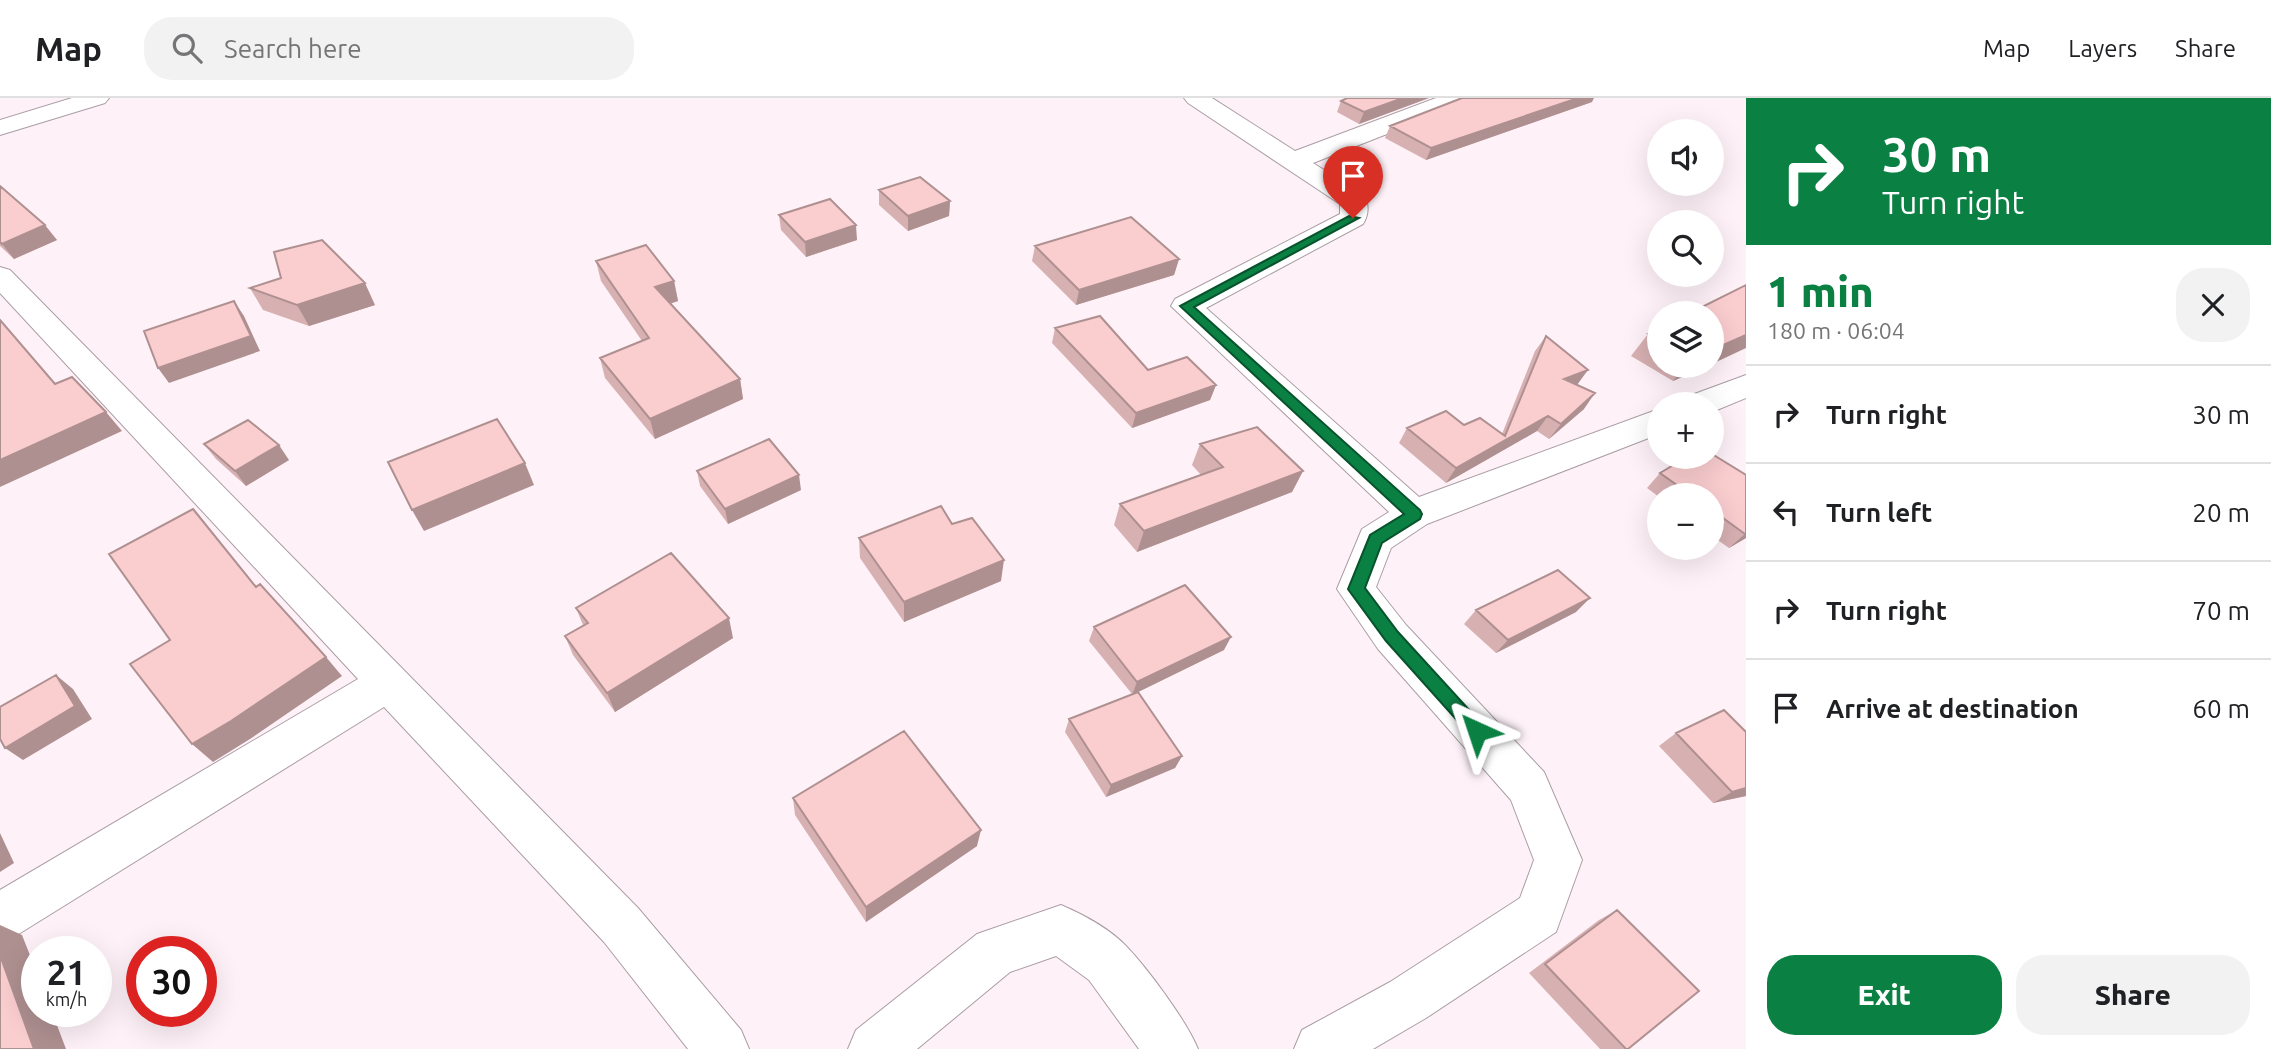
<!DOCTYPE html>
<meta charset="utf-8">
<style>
:root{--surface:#fff;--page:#f2f2f2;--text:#202124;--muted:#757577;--line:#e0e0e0;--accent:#0b8043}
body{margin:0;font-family:Ubuntu,sans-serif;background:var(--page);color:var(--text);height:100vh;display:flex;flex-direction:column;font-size:26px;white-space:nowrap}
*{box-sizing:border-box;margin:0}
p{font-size:23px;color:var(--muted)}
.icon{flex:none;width:38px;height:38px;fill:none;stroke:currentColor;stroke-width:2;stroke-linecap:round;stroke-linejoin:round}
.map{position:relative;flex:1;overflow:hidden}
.panel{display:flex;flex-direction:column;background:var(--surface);width:525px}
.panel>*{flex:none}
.top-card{background:#0b8043;color:#fff;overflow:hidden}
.controls{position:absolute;left:1647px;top:21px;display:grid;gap:14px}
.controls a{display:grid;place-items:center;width:77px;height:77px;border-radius:50%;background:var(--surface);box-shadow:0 7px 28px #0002;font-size:35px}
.speed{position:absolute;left:21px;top:838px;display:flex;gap:14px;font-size:35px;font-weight:700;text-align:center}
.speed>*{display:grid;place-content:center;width:91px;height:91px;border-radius:50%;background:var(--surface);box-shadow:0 7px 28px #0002;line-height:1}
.speed small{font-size:18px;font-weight:400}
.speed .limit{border:10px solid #d22;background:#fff;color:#111}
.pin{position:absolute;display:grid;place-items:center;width:60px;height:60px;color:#fff;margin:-72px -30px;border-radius:50% 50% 50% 0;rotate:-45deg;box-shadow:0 0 7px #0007}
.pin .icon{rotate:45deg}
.me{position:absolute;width:77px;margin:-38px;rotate:318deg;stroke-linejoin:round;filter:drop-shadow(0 0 5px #0008)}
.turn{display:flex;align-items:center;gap:24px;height:147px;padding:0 21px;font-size:32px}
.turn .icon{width:91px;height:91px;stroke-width:2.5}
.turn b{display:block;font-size:49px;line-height:60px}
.round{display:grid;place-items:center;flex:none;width:74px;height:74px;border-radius:28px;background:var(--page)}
.summary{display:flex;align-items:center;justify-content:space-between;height:119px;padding:0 21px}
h1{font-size:42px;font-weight:800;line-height:52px;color:var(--accent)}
.button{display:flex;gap:14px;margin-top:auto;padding:14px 21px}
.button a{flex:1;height:80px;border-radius:28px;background:var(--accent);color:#fff;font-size:28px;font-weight:800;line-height:80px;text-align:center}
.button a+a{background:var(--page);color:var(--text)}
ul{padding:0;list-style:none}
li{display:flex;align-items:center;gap:21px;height:98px;padding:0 21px;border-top:2px solid var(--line)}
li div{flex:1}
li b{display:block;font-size:26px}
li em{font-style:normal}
header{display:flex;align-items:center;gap:42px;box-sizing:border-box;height:98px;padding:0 35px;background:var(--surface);border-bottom:2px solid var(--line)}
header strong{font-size:33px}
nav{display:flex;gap:38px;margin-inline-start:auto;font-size:24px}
.search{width:490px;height:63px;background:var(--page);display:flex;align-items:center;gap:18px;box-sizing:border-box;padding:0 24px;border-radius:28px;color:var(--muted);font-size:26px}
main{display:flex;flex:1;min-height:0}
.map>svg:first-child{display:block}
</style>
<header>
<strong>Map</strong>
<div class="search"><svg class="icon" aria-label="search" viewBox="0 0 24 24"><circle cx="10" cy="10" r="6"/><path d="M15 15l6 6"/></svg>Search here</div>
<nav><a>Map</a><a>Layers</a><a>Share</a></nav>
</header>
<main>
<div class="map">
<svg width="1746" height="951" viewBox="0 0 1746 951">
<rect width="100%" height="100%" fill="#fef2f8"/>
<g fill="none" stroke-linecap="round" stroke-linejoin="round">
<g stroke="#aa9da4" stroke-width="2">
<path id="minor" d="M 72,0 L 109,0 L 105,5 L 0,37 L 0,22 Z
M 1184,0 L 1212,0 L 1295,53 L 1436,0 L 1470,0 L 1466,5 L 1313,65 L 1364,97 C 1369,106 1369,117 1363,126 L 1206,210 L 1419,399 L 1659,311 L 1659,336 L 1427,426 L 1391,450 L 1376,489 L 1406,527 L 1544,674 L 1582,762 L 1556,834 L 1426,920 L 1373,951 L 1294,951 L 1302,932 L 1390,884 L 1520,800 L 1534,762 L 1511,702 L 1378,551 L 1337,491 L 1362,431 L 1389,414 L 1171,208 L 1175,201 L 1340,116 L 1340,106 L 1188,5 Z
M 0,169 L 10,172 L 638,810 L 741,932 L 749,951 L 688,951 L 604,844 L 384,609 L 17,837 L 0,845 L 0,792 L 358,581 L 0,195 Z
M 1746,277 L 1746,300 L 1712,314 L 1712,306 L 1684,306 L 1689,298 Z
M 1061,807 C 1082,816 1110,831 1126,848 C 1148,871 1186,922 1198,951 L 1139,951 L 1089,882 L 1056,858 L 1010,874 L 917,951 L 848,951 L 856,932 L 977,836 Z"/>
</g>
<use href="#minor" fill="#fff" fill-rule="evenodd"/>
</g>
<path fill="#d7b0b2" d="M 1347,0 L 1429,0 L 1359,26 L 1337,14 L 1341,3 Z
M 1592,4 L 1426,62 L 1385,40 L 1390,28 Z
M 0,88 L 57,142 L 14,161 L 0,148 Z
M 879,92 L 950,103 L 949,118 L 908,133 L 879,107 Z
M 779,117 L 857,142 L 806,159 L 781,132 Z
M 1035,148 L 1179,161 L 1174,177 L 1076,207 L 1032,163 Z
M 596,163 L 674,183 L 678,203 L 670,206 L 740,281 L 743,301 L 655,341 L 605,280 L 600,260 L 642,243 L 601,183 Z
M 250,190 L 375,207 L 309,228 L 263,212 Z
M 1055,230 L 1148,272 L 1216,287 L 1210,302 L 1132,330 L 1052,245 Z
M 1659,231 L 1659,268 L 1707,268 L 1673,283 L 1631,258 L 1648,236 Z
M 1546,238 L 1577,287 L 1584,311 L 1549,341 L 1537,333 L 1446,385 L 1399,345 L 1407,330 L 1464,327 L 1502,336 L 1535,253 Z
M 204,346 L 289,362 L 246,388 L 216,361 Z
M 1200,346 L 1303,373 L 1292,394 L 1137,454 L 1114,427 L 1120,406 L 1201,377 L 1192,367 Z
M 697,373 L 801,392 L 728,426 L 700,388 Z
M 1660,375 L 1746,377 L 1746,440 L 1729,450 L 1712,438 L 1712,397 L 1659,397 L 1659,399 L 1647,390 Z
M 952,426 L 1001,483 L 904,524 L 860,460 L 859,440 Z
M 576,510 L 733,540 L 615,614 L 573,557 L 565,538 L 583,527 Z
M 1476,512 L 1576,514 L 1496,555 L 1464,526 Z
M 1094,529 L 1224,552 L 1138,594 L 1182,658 L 1175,670 L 1106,699 L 1065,634 L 1069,621 L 1132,596 L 1089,543 Z
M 1746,634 L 1746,698 L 1713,705 L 1659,648 L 1676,635 Z
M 793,700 L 977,748 L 866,824 L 795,717 Z
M 1617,812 L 1628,951 L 1600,951 L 1529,875 L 1599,822 Z"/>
<path fill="#af9091" d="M 1403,0 L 1429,0 L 1359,26 L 1364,14 Z
M 1578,0 L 1594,0 L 1592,4 L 1426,62 L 1431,50 Z
M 950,103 L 949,118 L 908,133 L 908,118 Z
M 45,127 L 57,142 L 14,161 L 2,146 Z
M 856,127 L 857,142 L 806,159 L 805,144 Z
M 1179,161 L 1174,177 L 1076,207 L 1079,192 Z
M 674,183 L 678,203 L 659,209 L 655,189 Z
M 365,185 L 375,207 L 309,228 L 297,207 Z
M 234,203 L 244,218 L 260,253 L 169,285 L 158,270 Z
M 1746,237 L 1746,250 L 1712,266 L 1712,252 Z
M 1685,268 L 1707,268 L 1673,283 Z
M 1588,272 L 1577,287 L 1564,281 Z
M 740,281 L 743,301 L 655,341 L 650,321 Z
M 1216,287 L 1210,302 L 1132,330 L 1136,315 Z
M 1595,295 L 1584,311 L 1549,341 L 1561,326 Z
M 106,314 L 122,333 L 0,389 L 0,362 Z
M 1548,318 L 1537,333 L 1446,385 L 1456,370 Z
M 279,347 L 289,362 L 246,388 L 235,373 Z
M 525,365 L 534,387 L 424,433 L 412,412 Z
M 1303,373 L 1292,394 L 1137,454 L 1144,433 Z
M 799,377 L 801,392 L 728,426 L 725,411 Z
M 1746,435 L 1746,440 L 1729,450 Z
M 1004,462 L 1001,483 L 904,524 L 904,504 Z
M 1590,500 L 1576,514 L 1496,555 L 1508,542 Z
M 729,520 L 733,540 L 615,614 L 607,595 Z
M 1231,539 L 1224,552 L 1132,597 L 1137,584 Z
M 326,559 L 342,578 L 250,641 L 213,664 L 192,646 Z
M 56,577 L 73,591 L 92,621 L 23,662 L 5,650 Z
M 1182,658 L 1175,670 L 1106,699 L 1111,687 Z
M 1746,690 L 1746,698 L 1713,705 L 1732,694 Z
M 981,732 L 977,748 L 866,824 L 866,809 Z
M 0,735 L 14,765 L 0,774 Z
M 0,827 L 22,837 L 37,875 L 37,914 L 52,914 L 66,951 L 34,951 L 0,857 Z"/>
<path fill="#facdcf" stroke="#af9091" stroke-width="2" d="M 1347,0 L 1403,0 L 1364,14 L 1341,3 Z
M 1462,0 L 1578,0 L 1431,50 L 1390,28 Z
M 920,79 L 950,103 L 908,118 L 879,92 Z
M 0,88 L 45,127 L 2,146 L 0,144 Z
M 830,101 L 856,127 L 805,144 L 779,117 Z
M 1131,119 L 1179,161 L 1079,192 L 1035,148 Z
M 322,142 L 365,185 L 297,207 L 250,190 L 281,180 L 274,154 Z
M 646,147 L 674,183 L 655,189 L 740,281 L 650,321 L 600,260 L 649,240 L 596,163 Z
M 1746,187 L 1746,237 L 1712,252 L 1712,215 L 1690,215 Z
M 234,203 L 251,238 L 158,270 L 144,233 Z
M 1100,218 L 1148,272 L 1187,259 L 1216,287 L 1136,315 L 1055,230 Z
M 0,222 L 55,286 L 72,279 L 106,314 L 0,362 Z
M 1659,231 L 1659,243 L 1648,236 Z
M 1546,238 L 1588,272 L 1564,281 L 1595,295 L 1561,326 L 1548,318 L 1456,370 L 1407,330 L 1446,313 L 1464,327 L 1480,320 L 1505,338 Z
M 497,321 L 525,365 L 412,412 L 388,364 Z
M 248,322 L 279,347 L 235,373 L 204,346 Z
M 1257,329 L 1303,373 L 1144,433 L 1120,406 L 1223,369 L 1200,346 Z
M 769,341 L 799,377 L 725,411 L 697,373 Z
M 1712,356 L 1746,377 L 1746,435 L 1745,436 L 1712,412 L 1712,397 L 1691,397 L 1660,375 L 1687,359 L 1712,359 Z
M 941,408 L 952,426 L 972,420 L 1004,462 L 904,504 L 859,440 Z
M 193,411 L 256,489 L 260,486 L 326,559 L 231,623 L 192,646 L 130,566 L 170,542 L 109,456 Z
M 671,455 L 729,520 L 607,595 L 565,538 L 588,525 L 576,510 Z
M 1558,472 L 1590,500 L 1508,542 L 1476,512 Z
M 1185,487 L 1231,539 L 1137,584 L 1094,529 Z
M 56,577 L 75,608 L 5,650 L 0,641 L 0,609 Z
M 1138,594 L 1182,658 L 1111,687 L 1069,621 Z
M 1724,612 L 1746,634 L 1746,690 L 1732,694 L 1676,635 Z
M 904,633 L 981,732 L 866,809 L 793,700 Z
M 1617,812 L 1699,893 L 1628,951 L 1626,951 L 1545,866 Z
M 0,857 L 34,951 L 0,951 Z"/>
<path fill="#0b8043" stroke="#07532c" stroke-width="2" d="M 1349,118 L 1359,120 L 1194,209 L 1420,412 L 1422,416 L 1420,421 L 1382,445 L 1365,490 L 1398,534 L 1483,627 L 1486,633 L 1483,638 L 1477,641 L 1471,638 L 1386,543 L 1348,491 L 1370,437 L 1404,416 L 1180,208 Z"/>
</svg>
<div class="controls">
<a><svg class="icon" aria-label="sound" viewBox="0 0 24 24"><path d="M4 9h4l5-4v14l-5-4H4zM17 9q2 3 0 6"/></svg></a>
<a><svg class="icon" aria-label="search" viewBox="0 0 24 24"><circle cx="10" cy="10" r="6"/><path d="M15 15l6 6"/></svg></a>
<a><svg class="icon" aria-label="layers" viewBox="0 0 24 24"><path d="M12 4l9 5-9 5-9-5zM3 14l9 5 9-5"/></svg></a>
<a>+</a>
<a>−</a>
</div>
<div class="speed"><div>21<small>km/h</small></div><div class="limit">30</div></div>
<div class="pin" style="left:1353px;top:120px;background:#d93025"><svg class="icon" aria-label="arrive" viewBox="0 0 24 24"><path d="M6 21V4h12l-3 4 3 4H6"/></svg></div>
<svg class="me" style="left:1477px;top:633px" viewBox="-20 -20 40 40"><path d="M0-17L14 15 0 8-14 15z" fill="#0b8043" stroke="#fff" stroke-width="4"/></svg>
</div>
<section class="panel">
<div class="top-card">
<div class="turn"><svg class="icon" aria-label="right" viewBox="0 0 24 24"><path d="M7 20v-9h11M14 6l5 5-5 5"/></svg><div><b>30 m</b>Turn right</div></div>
</div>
<div class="summary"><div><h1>1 min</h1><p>180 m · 06:04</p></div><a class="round"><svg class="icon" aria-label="close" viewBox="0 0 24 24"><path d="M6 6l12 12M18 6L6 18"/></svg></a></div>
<ul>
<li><svg class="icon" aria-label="right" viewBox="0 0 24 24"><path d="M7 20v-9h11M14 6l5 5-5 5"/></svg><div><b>Turn right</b></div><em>30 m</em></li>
<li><svg class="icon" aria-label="left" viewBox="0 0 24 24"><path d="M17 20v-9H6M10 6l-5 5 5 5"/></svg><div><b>Turn left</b></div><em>20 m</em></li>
<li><svg class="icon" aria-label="right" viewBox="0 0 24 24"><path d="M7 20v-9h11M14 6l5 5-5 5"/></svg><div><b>Turn right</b></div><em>70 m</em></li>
<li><svg class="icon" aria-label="arrive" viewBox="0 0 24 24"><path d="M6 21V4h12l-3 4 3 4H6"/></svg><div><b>Arrive at destination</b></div><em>60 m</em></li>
</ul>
<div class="button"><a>Exit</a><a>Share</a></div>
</section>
</main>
